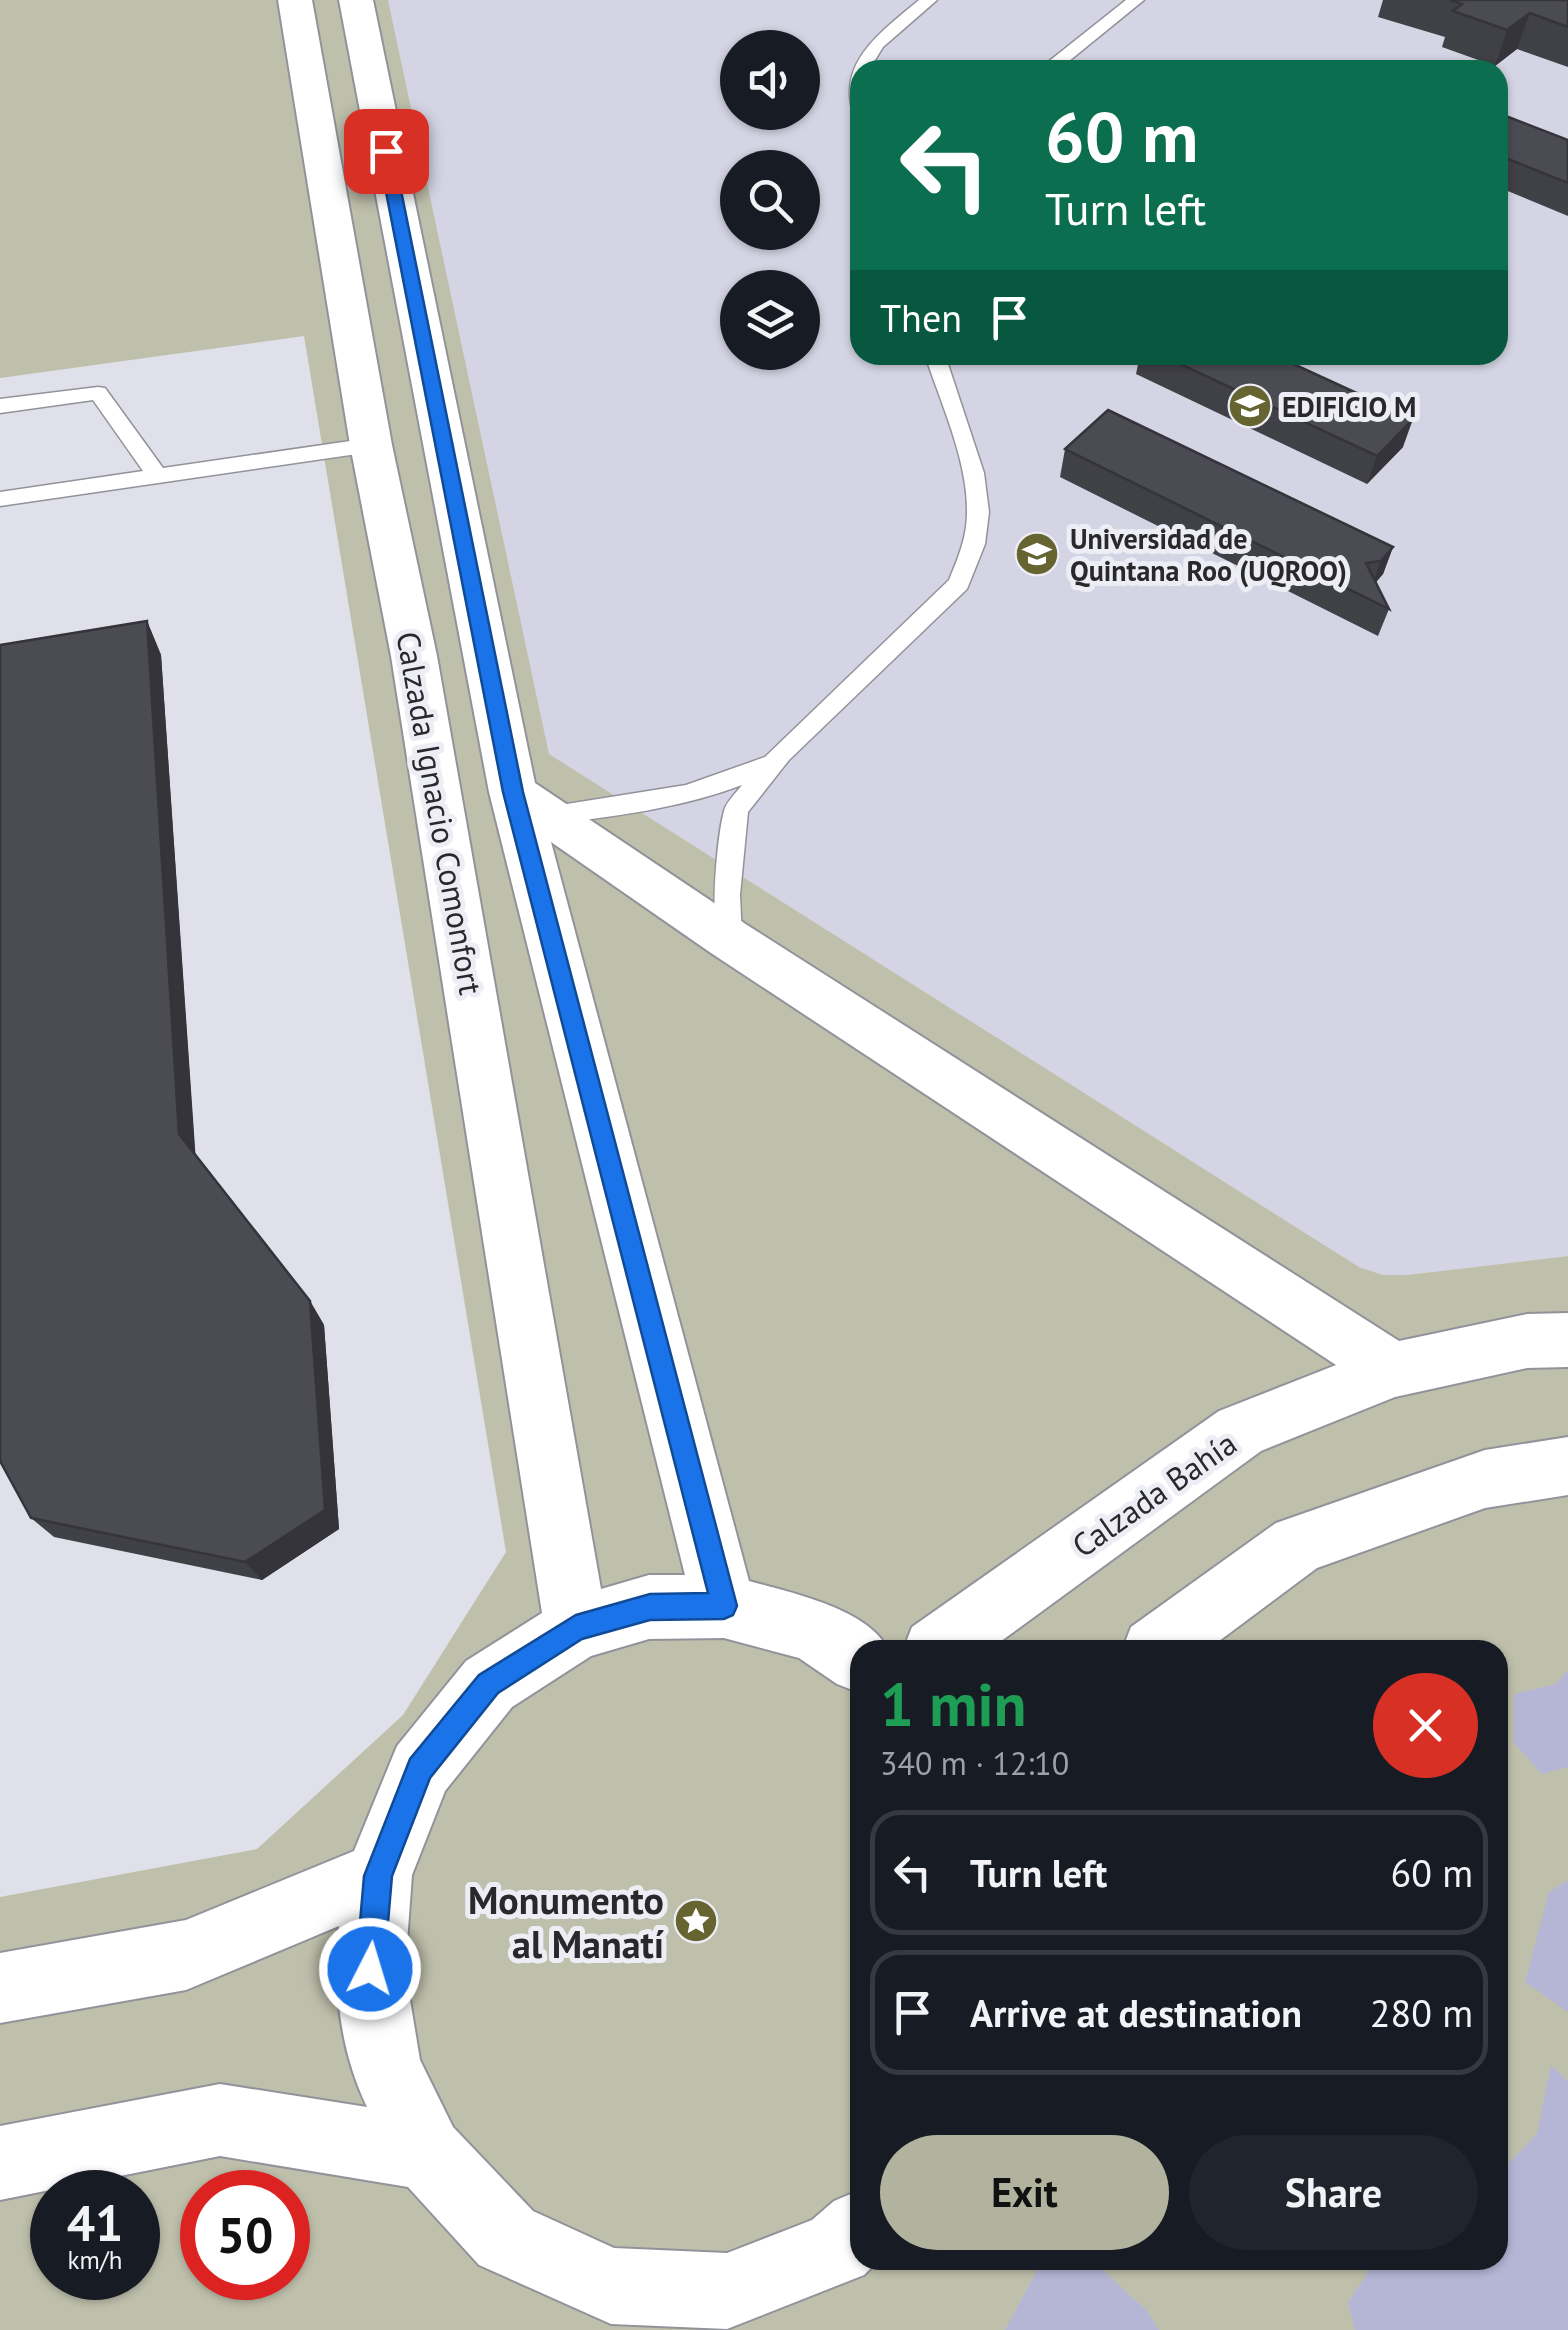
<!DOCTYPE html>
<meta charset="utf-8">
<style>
:root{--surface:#171b24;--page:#20242c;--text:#f1f3f6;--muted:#9ea1a6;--line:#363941;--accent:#b2b39e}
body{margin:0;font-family:"PT Sans",sans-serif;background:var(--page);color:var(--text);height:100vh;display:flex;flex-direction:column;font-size:38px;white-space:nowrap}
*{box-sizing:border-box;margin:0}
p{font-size:32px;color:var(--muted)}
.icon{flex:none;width:55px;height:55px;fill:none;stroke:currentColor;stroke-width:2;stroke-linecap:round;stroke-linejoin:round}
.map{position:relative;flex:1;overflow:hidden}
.panel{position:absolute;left:850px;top:1640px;width:658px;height:630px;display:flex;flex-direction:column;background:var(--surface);border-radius:30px;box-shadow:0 2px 8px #0004}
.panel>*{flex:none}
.banner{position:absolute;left:850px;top:60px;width:658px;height:305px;border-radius:30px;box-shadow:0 2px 8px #0004;background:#0b6e4f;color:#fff;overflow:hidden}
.controls{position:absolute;left:720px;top:30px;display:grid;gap:20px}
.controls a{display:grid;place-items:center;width:100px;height:100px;border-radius:50%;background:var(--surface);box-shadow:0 2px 8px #0004;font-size:50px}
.speed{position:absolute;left:30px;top:2170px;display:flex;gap:20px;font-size:50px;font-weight:700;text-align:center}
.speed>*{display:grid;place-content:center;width:130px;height:130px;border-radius:50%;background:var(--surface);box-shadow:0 2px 8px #0004;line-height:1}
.speed small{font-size:25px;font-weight:400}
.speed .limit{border:15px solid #d22;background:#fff;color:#111}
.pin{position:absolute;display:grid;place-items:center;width:85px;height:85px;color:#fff;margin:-42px;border-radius:20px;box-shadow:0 5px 15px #0006}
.me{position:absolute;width:110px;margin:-55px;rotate:5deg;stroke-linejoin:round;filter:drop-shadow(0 0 8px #0008)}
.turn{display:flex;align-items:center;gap:35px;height:210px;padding:0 30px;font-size:45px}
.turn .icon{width:130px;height:130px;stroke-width:2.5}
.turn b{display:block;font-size:70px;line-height:85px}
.then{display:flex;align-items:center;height:95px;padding:0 30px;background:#0003;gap:20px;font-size:38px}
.round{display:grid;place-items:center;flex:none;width:105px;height:105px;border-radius:52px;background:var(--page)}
.overview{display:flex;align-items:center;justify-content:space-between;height:170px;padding:0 30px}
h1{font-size:60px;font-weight:600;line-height:75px;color:#1e9e55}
.cta{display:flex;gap:20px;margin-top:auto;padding:20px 30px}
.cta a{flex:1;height:115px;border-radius:60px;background:var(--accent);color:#111;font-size:40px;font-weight:600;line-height:115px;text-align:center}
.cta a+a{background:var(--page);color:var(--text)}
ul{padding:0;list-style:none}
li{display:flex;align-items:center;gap:30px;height:125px;margin:0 20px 15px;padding:0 10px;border:5px solid var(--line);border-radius:30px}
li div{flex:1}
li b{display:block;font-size:38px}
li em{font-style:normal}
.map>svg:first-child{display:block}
</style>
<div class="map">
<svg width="1568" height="2330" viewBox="0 0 1568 2330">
<rect width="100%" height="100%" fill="#dfe0e9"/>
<path fill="#d4d4e4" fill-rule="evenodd" d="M 388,0 L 1568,0 L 1568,1256 L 1407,1275 L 1383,1275 L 1359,1267 L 549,754 ZM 738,48 L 802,48 L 802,112 L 738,112 ZM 860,70 L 1498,70 L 1498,355 L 860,355 ZM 738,168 L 802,168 L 802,232 L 738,232 ZM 738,288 L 802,288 L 802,352 L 738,352 Z"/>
<path fill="#bfc0ac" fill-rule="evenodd" d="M 0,0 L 388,0 L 549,754 L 1359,1267 L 1383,1275 L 1407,1275 L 1568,1256 L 1568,2330 L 0,2330 L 0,1897 L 257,1849 L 403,1715 L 506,1552 L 304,336 L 0,378 ZM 860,1650 L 1498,1650 L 1498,2260 L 860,2260 ZM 52,2192 L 138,2192 L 138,2278 L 52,2278 ZM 202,2192 L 288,2192 L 288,2278 L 202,2278 Z"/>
<path fill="#b5b6d5" d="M 1568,1670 L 1568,1767 L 1542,1774 L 1514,1743 L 1514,1694 L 1556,1684 Z
M 1568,1880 L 1568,2012 L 1525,1982 L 1549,1892 Z
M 1551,2065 L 1568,2081 L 1568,2330 L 1355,2330 L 1348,2303 L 1376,2260 L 1498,2260 L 1498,2174 L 1537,2134 Z
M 1043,2260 L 1092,2260 L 1147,2311 L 1159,2330 L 1005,2330 Z"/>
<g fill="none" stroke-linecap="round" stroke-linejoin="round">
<g stroke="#92929b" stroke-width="3">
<path id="lane" d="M 919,0 L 937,0 L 883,47 L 869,70 L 860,70 L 860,116 L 854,115 C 835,62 884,30 919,0 Z
M 1126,0 L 1144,0 L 1058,70 L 1038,70 Z
M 925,355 L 945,355 L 984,473 L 989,512 L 985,544 L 967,589 L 789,760 L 748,812 L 740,895 L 742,939 L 738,946 L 720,946 C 709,924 717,837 724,811 C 726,802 736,793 742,785 C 679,809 614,816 548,825 L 539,823 L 536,816 L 539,809 L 548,807 L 686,785 L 765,757 L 949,580 C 958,558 967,537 967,513 C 968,461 941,404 925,355 Z
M 98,387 L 105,388 L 163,468 L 371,438 L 381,445 L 371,452 L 0,506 L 0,492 L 143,471 L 93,400 L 0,413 L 0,399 Z"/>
</g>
<g stroke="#92929b" stroke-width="4">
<path id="secondary" d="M 278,0 L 312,0 L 392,445 L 437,656 L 601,1589 L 649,1575 L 685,1575 L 489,792 L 339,0 L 373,0 L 535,783 L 747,925 L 1399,1341 L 1527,1314 L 1568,1313 L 1568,1367 L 1527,1368 L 1395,1397 L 1261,1451 L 989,1650 L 903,1650 L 912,1627 L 1219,1411 L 1336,1365 L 711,953 L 551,842 L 749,1581 C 789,1592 870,1609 888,1650 L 860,1650 L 860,1693 L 837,1684 L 799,1658 L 724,1638 L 649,1639 L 591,1656 L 512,1707 L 445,1791 L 412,1875 L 405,1969 L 420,2060 L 453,2127 L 533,2211 L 614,2248 L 727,2253 L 812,2220 L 834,2201 L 860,2190 L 860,2260 L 879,2260 L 864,2275 L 727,2329 L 611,2324 L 479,2265 L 408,2187 L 220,2156 L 0,2200 L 0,2126 L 220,2084 L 367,2107 C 340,2051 333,1987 339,1926 L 186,1990 L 0,2023 L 0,1953 L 186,1920 L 354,1851 L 397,1746 L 466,1661 L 542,1613 L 391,656 L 350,445 Z
M 1568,1437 L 1568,1495 L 1485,1508 L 1317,1568 L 1207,1650 L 1122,1650 L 1131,1627 L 1276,1523 L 1485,1450 Z"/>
</g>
<use href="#lane" fill="#fff" fill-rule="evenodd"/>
<use href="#secondary" fill="#fff" fill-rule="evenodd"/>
</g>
<path fill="#404047" d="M 1383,0 L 1568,0 L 1568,67 L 1517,49 L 1495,66 L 1442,47 L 1445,37 L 1378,17 Z
M 1498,113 L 1568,140 L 1568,216 L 1498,187 Z
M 1140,355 L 1274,355 L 1403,447 L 1367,484 L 1136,374 Z
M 1065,449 L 1393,547 L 1383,574 L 1376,582 L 1389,609 L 1378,636 L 1060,477 Z
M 147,621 L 161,655 L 195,1155 L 310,1301 L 324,1325 L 339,1529 L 262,1580 L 54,1537 L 31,1518 Z"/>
<path fill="#34343a" d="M 1530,13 L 1517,49 L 1495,66 L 1507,30 Z
M 1413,419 L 1403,447 L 1367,484 L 1377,456 Z
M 1393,547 L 1383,574 L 1371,588 L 1381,561 Z
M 147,621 L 161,655 L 196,1162 L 179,1134 Z
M 310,1301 L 324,1325 L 339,1529 L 262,1580 L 245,1562 Z"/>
<path fill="#4b4b53" stroke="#34343a" stroke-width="2.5" d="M 1450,0 L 1568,0 L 1568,27 L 1530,13 L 1507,30 L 1453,11 L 1462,4 Z
M 1498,113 L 1568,140 L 1568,183 L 1498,155 Z
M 1161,355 L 1274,355 L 1413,419 L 1377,456 Z
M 1108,410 L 1393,547 L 1381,561 L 1366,563 L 1389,609 L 1065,449 Z
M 147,621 L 179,1134 L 310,1301 L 325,1510 L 245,1562 L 31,1518 L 0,1461 L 0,645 Z"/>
<path fill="#1a73e8" stroke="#114b97" stroke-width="2.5" d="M 386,146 L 393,151 L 523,792 L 737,1606 L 733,1615 L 724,1619 L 650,1620 L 582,1639 L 498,1693 L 430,1778 L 392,1876 L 384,1969 L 380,1979 L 370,1984 L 360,1979 L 356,1969 L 364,1876 L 410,1759 L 479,1675 L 576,1615 L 650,1594 L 708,1593 L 503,792 L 378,151 Z"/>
<defs>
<g id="university-disc" transform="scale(2.25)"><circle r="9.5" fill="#666532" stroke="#ededf6"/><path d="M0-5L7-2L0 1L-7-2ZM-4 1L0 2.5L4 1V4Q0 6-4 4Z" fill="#fff"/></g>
<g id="sight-disc" transform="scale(2.25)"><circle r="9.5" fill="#666532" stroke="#ededf6"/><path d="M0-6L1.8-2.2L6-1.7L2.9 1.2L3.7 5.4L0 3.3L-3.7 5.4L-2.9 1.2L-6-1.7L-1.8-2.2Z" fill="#fff"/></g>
</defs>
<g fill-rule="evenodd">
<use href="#university-disc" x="1250" y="406"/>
<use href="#university-disc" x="1037" y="554"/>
<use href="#sight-disc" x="696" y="1921"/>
</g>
<g text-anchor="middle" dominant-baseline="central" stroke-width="10" stroke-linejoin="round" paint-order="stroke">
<g font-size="28" font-weight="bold" fill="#29292c" stroke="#ededf6" text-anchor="start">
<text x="1282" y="406">EDIFICIO M</text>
<text x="1070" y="538">Universidad de<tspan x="1070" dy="32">Quintana Roo (UQROO)</tspan></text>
</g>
<g font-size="32" fill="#29292c" stroke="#ededf6">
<text transform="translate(440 813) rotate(80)">Calzada Ignacio Comonfort</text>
<text transform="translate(1154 1494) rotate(-35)">Calzada Bahía</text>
</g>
<g font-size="38" font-weight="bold" fill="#29292c" stroke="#ededf6" text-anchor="end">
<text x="664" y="1899">Monumento<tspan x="664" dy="44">al Manatí</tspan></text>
</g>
</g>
</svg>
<div class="controls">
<a><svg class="icon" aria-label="sound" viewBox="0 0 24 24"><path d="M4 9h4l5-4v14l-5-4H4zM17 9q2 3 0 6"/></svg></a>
<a><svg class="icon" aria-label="search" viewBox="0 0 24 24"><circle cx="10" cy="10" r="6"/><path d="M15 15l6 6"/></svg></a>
<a><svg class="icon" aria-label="layers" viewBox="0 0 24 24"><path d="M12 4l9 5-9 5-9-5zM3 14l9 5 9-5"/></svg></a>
</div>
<div class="speed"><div>41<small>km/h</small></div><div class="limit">50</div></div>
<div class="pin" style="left:386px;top:151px;background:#d93025"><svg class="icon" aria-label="arrive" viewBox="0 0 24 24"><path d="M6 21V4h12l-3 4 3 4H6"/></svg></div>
<svg class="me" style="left:370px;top:1969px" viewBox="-20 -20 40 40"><circle r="17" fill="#1a73e8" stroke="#fff" stroke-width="3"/><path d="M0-11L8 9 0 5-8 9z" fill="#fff"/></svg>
<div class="banner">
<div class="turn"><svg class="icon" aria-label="left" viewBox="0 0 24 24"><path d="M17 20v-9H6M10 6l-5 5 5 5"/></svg><div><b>60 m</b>Turn left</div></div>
<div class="then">Then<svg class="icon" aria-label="arrive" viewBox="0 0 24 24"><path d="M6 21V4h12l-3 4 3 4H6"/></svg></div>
</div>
<section class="panel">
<div class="overview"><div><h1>1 min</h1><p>340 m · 12:10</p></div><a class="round" style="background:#d93025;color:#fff"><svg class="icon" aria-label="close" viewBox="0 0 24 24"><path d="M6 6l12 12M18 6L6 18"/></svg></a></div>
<ul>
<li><svg class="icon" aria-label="left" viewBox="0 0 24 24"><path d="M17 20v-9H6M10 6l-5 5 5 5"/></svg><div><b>Turn left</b></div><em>60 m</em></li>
<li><svg class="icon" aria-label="arrive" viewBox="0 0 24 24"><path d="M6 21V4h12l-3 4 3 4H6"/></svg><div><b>Arrive at destination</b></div><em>280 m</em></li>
</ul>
<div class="cta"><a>Exit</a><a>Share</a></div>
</section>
</div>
